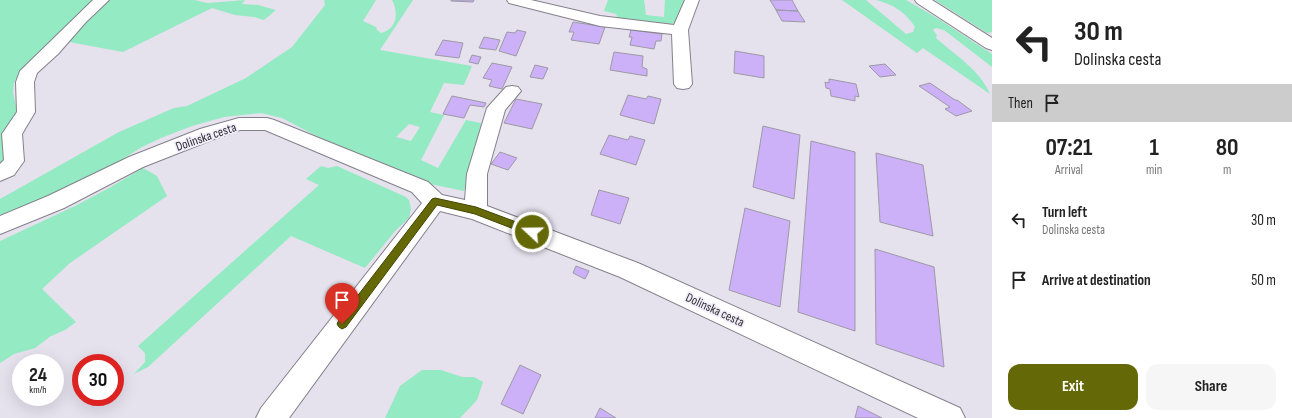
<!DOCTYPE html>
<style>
:root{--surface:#fff;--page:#f6f6f6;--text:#222;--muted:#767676;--accent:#656806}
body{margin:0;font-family:"Sofia Sans Condensed",sans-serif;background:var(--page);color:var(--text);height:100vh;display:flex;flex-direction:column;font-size:15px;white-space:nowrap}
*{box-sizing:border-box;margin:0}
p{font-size:13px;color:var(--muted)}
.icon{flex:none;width:22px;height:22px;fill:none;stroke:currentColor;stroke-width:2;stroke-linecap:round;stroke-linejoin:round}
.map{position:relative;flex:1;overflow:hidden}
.details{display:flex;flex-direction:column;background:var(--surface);width:300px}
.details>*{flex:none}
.banner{background:#fff;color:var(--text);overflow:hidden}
.speed{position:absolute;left:12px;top:354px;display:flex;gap:8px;font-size:20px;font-weight:700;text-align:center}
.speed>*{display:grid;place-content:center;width:52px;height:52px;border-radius:50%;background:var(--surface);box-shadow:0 4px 16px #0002;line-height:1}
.speed small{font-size:10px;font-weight:400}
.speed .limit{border:6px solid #d22;background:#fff;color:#111}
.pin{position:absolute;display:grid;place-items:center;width:34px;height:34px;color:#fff;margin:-41px -17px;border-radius:50% 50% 50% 0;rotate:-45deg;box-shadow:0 0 4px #0007}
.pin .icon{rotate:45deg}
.me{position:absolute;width:44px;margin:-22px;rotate:291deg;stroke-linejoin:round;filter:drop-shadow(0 0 3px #0008)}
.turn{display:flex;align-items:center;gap:14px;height:84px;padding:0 16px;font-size:18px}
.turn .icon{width:52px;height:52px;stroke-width:2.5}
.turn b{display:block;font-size:28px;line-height:34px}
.then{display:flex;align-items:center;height:38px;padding:0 16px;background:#0003;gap:8px;font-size:15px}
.eta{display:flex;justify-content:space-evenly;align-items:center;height:68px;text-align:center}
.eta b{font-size:24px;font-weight:700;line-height:28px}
.cta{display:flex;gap:8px;margin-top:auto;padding:8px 16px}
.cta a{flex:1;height:46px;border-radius:12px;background:var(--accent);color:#fff;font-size:16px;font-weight:700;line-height:46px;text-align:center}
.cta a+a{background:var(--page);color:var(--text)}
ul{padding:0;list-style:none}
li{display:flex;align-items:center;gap:12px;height:60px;padding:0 16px}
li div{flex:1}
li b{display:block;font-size:15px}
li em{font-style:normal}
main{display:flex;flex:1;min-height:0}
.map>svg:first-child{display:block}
</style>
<main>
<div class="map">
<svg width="992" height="418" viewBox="0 0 992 418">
<rect width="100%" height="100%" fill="#e5e1ed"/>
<path fill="#94eac2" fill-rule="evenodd" d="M 0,0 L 98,0 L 14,82 L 13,92 L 18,116 C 7,134 0,143 5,165 L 0,169 Z
M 106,0 L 194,0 L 208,3 L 245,0 L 242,4 L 258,5 L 276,10 L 264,20 L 254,17 L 235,15 L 212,8 L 123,52 L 64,41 Z
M 324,0 L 376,0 L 363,21 L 376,27 L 377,30 L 381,33 C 397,29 399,13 392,0 L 413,0 L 380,50 L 472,66 L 464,85 L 444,83 L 430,112 L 444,115 L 421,160 L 438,168 L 466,120 L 481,123 L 480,135 L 464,191 L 430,184 L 347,152 L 282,118 L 261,113 L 224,117 L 192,126 L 161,138 L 142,147 L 94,177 L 0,220 L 0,199 L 119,132 L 174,108 L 187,106 L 246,78 L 292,47 L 325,5 ZM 409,124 L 420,127 L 411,141 L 396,137 Z
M 608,0 L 644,0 L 646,15 L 664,17 L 665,0 L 688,0 L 681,16 L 672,24 L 618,19 L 616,14 L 604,11 Z
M 842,0 L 866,0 L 906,34 L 913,32 L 915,27 C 906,13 893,4 876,0 L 906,0 L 937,18 L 992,54 L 992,67 L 944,30 L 936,28 L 933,30 L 937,35 L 936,38 C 955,55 980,70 990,94 L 923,48 L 917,53 Z
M 935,0 L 992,0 L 992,32 L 987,33 Z
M 321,166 L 328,168 L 337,166 L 406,197 L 409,200 L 411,209 L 409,218 L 396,230 L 365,268 L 291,236 L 148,367 L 134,374 L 145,362 L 145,353 L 138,346 L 319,185 L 306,179 Z
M 143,168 L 157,176 L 167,196 L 70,263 L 42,289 L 76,322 L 65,330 L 51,336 L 35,348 L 14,354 L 0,363 L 0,241 L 75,206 L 109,188 Z
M 422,370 L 441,370 L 462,377 L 474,377 L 483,382 L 477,400 L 460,418 L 385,418 L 400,386 Z"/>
<path fill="#ccb0f8" stroke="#9d9aa5" d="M 451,0 L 474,0 L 473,2 L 451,1 Z
M 770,0 L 792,0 L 798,11 L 776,10 Z
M 776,10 L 798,11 L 805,22 L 782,21 Z
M 573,22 L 605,27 L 599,44 L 571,40 L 574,32 L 569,32 Z
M 517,30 L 526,32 L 516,56 L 499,51 L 507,32 L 515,33 Z
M 631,30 L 662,34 L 661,41 L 656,41 L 654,49 L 630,45 L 632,37 L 629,37 Z
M 484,37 L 500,40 L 496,50 L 479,48 Z
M 443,40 L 463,43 L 459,58 L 435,55 Z
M 735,51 L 764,56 L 764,78 L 734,73 Z
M 614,52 L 643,56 L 642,67 L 647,69 L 647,76 L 610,70 Z
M 472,55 L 481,57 L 478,64 L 469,62 Z
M 492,63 L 512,67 L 502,89 L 489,86 L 492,80 L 483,78 Z
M 885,64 L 896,75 L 880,77 L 869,66 Z
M 535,65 L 548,68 L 543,79 L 530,77 Z
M 829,79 L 856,84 L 859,97 L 855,96 L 855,101 L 831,96 L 830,89 L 826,88 L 825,82 L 829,83 Z
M 930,83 L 955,100 L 957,100 L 972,111 L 956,116 L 945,109 L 950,107 L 919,86 Z
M 628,95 L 646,99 L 648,96 L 661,99 L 654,124 L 620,115 Z
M 452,96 L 486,103 L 484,107 L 470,105 L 464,118 L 443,114 Z
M 516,99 L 542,104 L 532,129 L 504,123 Z
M 763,126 L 800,135 L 794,199 L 753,187 Z
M 609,135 L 628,140 L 630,136 L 645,140 L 636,165 L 600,154 Z
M 811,141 L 855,152 L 855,331 L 798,312 Z
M 500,152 L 517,158 L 508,170 L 491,164 Z
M 876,153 L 923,165 L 933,236 L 880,222 Z
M 599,190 L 629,198 L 620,224 L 591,215 Z
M 745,208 L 790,221 L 780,307 L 729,290 Z
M 875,249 L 934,267 L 944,367 L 876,344 Z
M 576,266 L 589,271 L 585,279 L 573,273 Z
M 520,365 L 541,375 L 523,414 L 501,404 Z
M 858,406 L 882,418 L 855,418 Z
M 600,408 L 616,418 L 595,418 Z"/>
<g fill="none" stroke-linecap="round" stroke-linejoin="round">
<g stroke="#85818c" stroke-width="2">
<path id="minor" d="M 93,0 L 109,0 L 86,22 L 58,54 L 37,73 L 34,82 L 35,112 L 22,134 L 24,161 L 14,175 L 0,181 L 0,164 L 4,160 L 2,134 L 17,112 L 16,82 L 20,71 Z
M 507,0 L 531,0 L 600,16 L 674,25 L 685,0 L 699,0 L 688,30 L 692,84 L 689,88 L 683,89 L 677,88 L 674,84 L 672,34 L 600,26 L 509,3 Z
M 915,0 L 932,0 L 992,38 L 992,50 L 986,48 L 917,3 Z
M 512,86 L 518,87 L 521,91 L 505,110 L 487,174 L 487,206 L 638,263 L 960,408 L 965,418 L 918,418 L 620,277 L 472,219 L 440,211 L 289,418 L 256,418 L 261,408 L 422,203 L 412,192 L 265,130 L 240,130 L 214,139 L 143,167 L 64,208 L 0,234 L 0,216 L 48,196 L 129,157 L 200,129 L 239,118 L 267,118 L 274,120 L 428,182 L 442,195 L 465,200 L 467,174 L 487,108 L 506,87 Z"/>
</g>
<use href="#minor" fill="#fff" fill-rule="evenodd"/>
</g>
<path fill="#656806" stroke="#424404" d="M 435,198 L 476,207 L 535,229 L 537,232 L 535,235 L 532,236 L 475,214 L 437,205 L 346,327 L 342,329 L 339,327 L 337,324 L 339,320 L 432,199 Z"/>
<g text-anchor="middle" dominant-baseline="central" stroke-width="3.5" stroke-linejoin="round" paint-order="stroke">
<g font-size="13" fill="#302f33" stroke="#f2eefa">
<text transform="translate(206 137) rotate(-19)">Dolinska cesta</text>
<text transform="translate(715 310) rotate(25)">Dolinska cesta</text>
</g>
</g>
</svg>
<div class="speed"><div>24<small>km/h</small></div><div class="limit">30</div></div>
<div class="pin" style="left:342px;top:324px;background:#d93025"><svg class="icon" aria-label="arrive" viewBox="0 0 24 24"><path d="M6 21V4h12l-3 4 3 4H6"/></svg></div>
<svg class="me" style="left:532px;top:232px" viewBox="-20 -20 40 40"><circle r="17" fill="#656806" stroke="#fff" stroke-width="3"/><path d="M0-11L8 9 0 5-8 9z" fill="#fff"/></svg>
</div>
<section class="details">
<div class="banner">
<div class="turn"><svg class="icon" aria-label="left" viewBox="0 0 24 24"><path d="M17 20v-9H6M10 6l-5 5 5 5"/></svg><div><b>30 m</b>Dolinska cesta</div></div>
<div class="then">Then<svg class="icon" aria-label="arrive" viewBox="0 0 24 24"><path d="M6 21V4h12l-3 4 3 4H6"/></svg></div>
</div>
<div class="eta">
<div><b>07:21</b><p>Arrival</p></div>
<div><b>1</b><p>min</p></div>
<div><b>80</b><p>m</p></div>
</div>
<ul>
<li><svg class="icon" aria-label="left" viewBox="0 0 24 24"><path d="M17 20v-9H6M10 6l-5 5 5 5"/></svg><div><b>Turn left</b><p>Dolinska cesta</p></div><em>30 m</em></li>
<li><svg class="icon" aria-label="arrive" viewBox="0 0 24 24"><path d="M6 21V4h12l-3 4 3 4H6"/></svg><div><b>Arrive at destination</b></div><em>50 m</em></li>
</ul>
<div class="cta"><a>Exit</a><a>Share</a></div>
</section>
</main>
